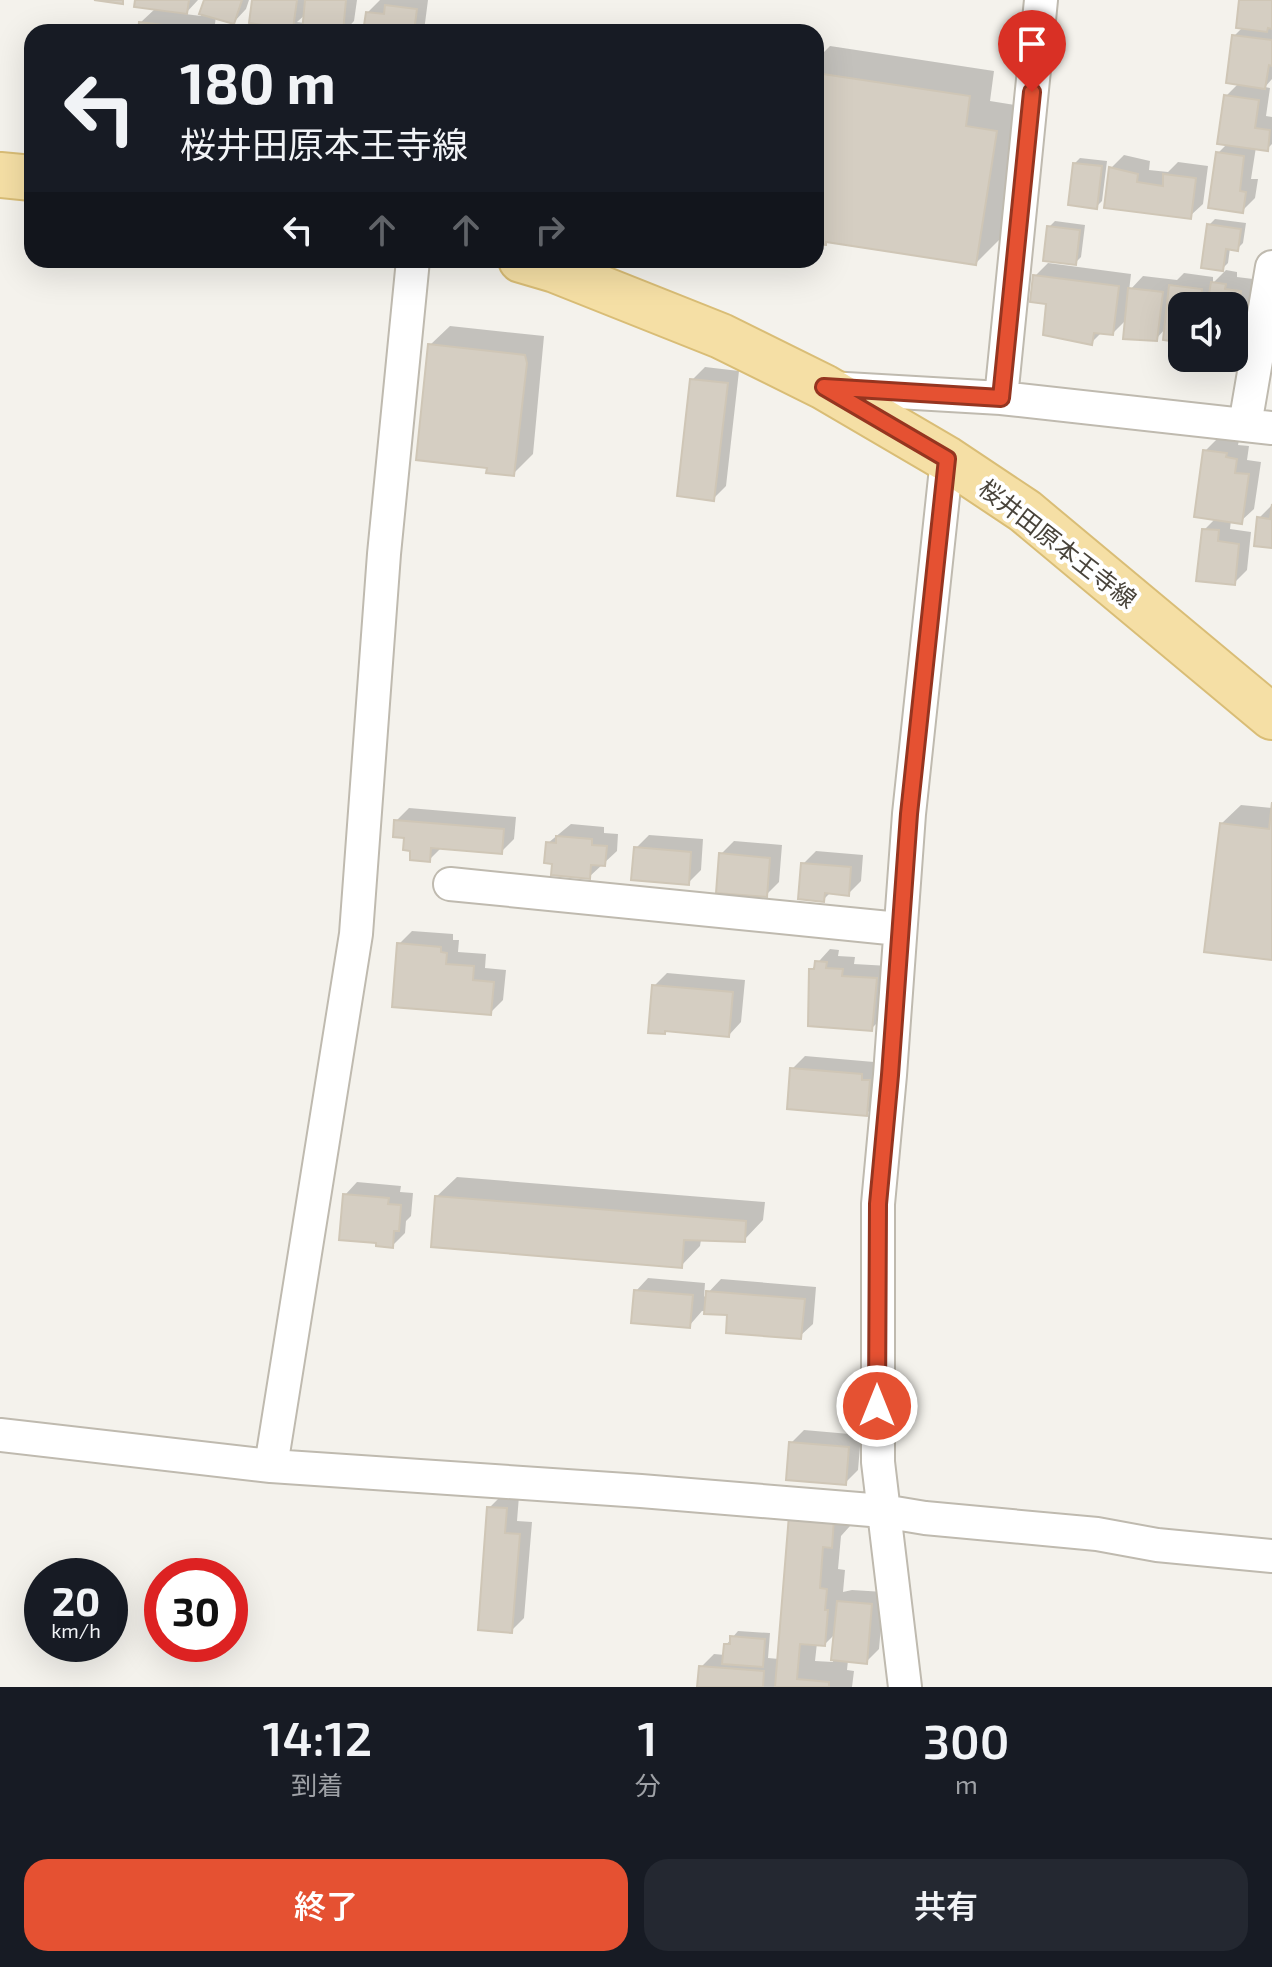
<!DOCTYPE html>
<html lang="ja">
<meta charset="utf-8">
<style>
:root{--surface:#171b24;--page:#242831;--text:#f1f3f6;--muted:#9ea1a6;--accent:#e55132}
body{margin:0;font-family:"Exo 2","Noto Sans JP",sans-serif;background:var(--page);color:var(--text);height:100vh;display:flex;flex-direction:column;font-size:30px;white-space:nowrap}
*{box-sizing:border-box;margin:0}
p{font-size:26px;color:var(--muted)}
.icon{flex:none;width:44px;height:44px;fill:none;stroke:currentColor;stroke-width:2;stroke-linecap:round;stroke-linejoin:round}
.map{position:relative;height:1687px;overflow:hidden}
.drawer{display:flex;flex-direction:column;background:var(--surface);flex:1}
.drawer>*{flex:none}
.top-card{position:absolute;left:24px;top:24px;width:800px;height:244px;border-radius:24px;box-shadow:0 8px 32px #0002;background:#171b24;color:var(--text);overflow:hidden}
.buttons{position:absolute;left:1168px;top:292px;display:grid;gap:16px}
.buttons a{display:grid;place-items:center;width:80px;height:80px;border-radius:16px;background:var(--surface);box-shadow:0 8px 32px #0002;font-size:40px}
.speed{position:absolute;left:24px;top:1558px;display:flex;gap:16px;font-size:40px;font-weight:700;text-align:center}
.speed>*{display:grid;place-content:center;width:104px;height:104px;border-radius:50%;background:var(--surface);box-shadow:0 8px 32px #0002;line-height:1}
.speed small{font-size:20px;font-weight:400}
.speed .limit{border:12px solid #d22;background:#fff;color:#111}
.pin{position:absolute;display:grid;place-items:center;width:68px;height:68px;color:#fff;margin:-82px -34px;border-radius:50% 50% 50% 0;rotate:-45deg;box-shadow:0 0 8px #0007}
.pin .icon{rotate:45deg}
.me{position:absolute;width:88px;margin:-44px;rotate:0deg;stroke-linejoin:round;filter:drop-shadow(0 0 6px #0008)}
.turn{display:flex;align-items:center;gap:28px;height:168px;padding:0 24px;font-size:36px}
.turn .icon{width:104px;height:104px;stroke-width:2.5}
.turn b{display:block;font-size:56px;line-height:68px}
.lanes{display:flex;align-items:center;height:76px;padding:0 24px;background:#0003;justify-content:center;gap:40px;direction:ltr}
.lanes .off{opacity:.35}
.eta{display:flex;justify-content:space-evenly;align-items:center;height:136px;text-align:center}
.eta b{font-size:48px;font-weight:600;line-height:56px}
.cta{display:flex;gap:16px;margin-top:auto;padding:16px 24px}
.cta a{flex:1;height:92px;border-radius:24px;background:var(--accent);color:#fff;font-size:32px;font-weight:600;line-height:92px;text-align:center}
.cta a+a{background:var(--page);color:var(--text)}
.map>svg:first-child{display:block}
</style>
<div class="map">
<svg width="1272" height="1687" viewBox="0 0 1272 1687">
<rect width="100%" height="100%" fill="#f4f2ec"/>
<path fill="#0003" fill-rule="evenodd" d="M 137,0 L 198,0 L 185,14 L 201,16 L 206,0 L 249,0 L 246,9 L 234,22 L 216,16 L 214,32 L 140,32 L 141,22 L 156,8 Z
M 254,0 L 357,0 L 354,21 L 344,32 L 267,32 L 275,24 ZM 306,14 L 305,23 L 297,22 Z
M 380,0 L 428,0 L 424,31 L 365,32 L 368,12 Z
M 1241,0 L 1272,0 L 1272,79 L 1265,87 L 1270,88 L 1266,116 L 1272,117 L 1272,144 L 1267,149 L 1256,147 L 1251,179 L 1258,179 L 1255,198 L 1242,211 L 1218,153 L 1228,143 L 1226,96 L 1239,83 L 1234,36 L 1243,27 Z
M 830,46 L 994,71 L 990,101 L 1021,106 L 1001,238 L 976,263 L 828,240 L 825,243 L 816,242 L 816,60 Z
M 1124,155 L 1150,161 L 1149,170 L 1168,172 L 1178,162 L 1208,166 L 1203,204 L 1190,216 L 1111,168 Z
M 1080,158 L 1107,161 L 1102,201 L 1096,207 L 1074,164 Z
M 1215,219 L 1246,223 L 1243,243 L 1237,249 L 1230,248 L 1228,263 L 1222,269 L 1209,225 Z
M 1055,221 L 1085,225 L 1081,257 L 1075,263 L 1049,227 Z
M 1048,263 L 1131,274 L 1129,291 L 1143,276 L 1177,280 L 1184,273 L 1213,277 L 1213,283 L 1226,270 L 1237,272 L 1237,277 L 1253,279 L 1246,328 L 1234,340 L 1234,306 L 1182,306 L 1182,350 L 1179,340 L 1166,328 L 1156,339 L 1127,319 L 1113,333 L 1102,332 L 1092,342 L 1049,302 L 1035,276 Z
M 450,326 L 544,336 L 533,454 L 514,473 L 430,345 Z
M 705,367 L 739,371 L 726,486 L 713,499 L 692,380 Z
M 1218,438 L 1239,440 L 1238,445 L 1249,446 L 1247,460 L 1261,462 L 1254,509 L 1241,521 L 1231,520 L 1230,529 L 1251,532 L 1247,570 L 1234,583 L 1204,530 L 1216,518 L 1205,451 Z
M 1272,505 L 1272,546 L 1259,518 Z
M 1241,805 L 1272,808 L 1272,958 L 1221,824 Z
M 409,808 L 516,817 L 514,839 L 501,852 L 442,847 L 429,860 L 412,849 L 396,821 Z
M 571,824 L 604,827 L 604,833 L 618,834 L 617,851 L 589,877 L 554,862 L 548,843 Z
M 649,835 L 703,839 L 701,870 L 688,883 L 636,848 Z
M 734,841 L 782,845 L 779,882 L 766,895 L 721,854 Z
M 816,851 L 863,855 L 861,881 L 848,894 L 831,892 L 823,900 L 803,864 Z
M 412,931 L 453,934 L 453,940 L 459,940 L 458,952 L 486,954 L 485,968 L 506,970 L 503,1000 L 490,1013 L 399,944 Z
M 830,949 L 839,950 L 838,956 L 855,957 L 854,964 L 889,966 L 884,1016 L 871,1029 L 811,970 Z
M 667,973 L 745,980 L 741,1022 L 729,1035 L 667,1029 L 664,1032 L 654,986 Z
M 805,1056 L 874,1062 L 874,1068 L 881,1068 L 879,1101 L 866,1114 L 792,1069 Z
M 457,1177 L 765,1202 L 763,1220 L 744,1240 L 701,1240 L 700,1246 L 681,1266 L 437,1196 Z
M 357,1182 L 401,1186 L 400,1192 L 413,1193 L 411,1216 L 406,1221 L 405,1233 L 392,1246 L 378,1241 L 345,1195 Z
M 648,1278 L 705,1283 L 704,1297 L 721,1279 L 816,1287 L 813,1324 L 800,1336 L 729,1313 L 702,1311 L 689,1326 L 636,1291 Z
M 804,1430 L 861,1435 L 858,1470 L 845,1483 L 791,1443 Z
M 502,1495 L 519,1496 L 517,1521 L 532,1522 L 524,1618 L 511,1631 L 489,1508 Z
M 853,1500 L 850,1526 L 841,1536 L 838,1569 L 845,1570 L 843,1592 L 852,1590 L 884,1592 L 879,1649 L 866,1662 L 848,1660 L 847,1670 L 854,1671 L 852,1687 L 699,1687 L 701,1667 L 714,1654 L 725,1655 L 726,1645 L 738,1631 L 770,1633 L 768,1658 L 779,1659 L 791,1516 ZM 836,1633 L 833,1662 L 815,1661 L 817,1643 L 825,1644 Z"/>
<path fill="#d5cec2" stroke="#cfc6b6" stroke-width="2" d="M 94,0 L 123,0 L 123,4 Z
M 135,0 L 189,0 L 187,14 L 134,7 Z
M 204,0 L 242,0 L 234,24 L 199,14 Z
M 252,0 L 297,0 L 293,29 L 249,23 Z
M 305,0 L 346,0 L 343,32 L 302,32 Z
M 1239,0 L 1272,0 L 1272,29 L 1268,28 L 1267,32 L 1236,28 Z
M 385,5 L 417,9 L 414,32 L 363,32 L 366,12 L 384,14 Z
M 139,22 L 204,30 L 203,32 L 138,32 Z
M 1232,35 L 1272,40 L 1272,66 L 1269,65 L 1265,89 L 1226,83 Z
M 816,73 L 970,96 L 966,126 L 997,131 L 976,265 L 826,242 L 826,245 L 816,244 Z
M 1224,95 L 1259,100 L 1255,128 L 1270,130 L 1268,151 L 1217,144 Z
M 1216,152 L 1244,156 L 1240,191 L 1246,192 L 1243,213 L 1208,208 Z
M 1073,163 L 1102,166 L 1097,209 L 1068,205 Z
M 1109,167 L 1138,174 L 1137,182 L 1163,186 L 1163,174 L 1196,178 L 1191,219 L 1104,208 Z
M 1207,224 L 1241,229 L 1238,251 L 1226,249 L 1223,271 L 1201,268 Z
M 1047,226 L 1080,230 L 1076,265 L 1043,261 Z
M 1033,275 L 1119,286 L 1113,335 L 1094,333 L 1092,345 L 1043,335 L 1046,304 L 1030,302 Z
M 1211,282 L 1226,284 L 1225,289 L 1241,291 L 1234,343 L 1234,306 L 1207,306 Z
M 1169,285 L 1202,289 L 1200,306 L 1182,306 L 1182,352 L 1175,351 L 1177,342 L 1163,340 Z
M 1128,288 L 1163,292 L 1157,341 L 1123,339 Z
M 428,344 L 525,355 L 527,363 L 514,476 L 486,473 L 487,468 L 416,460 Z
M 690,379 L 728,383 L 714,501 L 677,496 Z
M 1203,450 L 1227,453 L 1226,457 L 1237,459 L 1235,473 L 1249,474 L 1242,524 L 1194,517 Z
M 1272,504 L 1272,548 L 1254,546 L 1257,517 L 1270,519 Z
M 1202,529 L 1219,530 L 1218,541 L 1239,544 L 1235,585 L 1196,581 Z
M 1272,802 L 1272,960 L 1204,952 L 1220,823 L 1269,829 Z
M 394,820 L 504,829 L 502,854 L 431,848 L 430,862 L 410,860 L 410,851 L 403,850 L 404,838 L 393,837 Z
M 556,836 L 592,839 L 592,845 L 607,846 L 605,866 L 591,865 L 590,879 L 551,875 L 552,864 L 544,863 L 546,842 L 556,843 Z
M 634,847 L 691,852 L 689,885 L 631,880 Z
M 719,853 L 770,858 L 767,897 L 716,893 Z
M 801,863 L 851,867 L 849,896 L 825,893 L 824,902 L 798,899 Z
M 397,943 L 441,947 L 441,952 L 447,953 L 446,964 L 474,966 L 473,980 L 494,982 L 491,1015 L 392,1007 Z
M 815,961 L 827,962 L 826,968 L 843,969 L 842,976 L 877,978 L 872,1031 L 808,1026 L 809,969 L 814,969 Z
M 652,985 L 733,992 L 729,1037 L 665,1031 L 665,1034 L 648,1033 Z
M 790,1068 L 862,1074 L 862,1080 L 870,1080 L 867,1116 L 787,1109 Z
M 343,1194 L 389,1198 L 388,1204 L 401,1205 L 399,1231 L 394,1231 L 393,1248 L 376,1246 L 376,1243 L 339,1240 Z
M 435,1196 L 746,1221 L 745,1242 L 684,1240 L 682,1268 L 431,1247 Z
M 634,1290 L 693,1295 L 690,1328 L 631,1323 Z
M 706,1291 L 805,1299 L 801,1339 L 726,1333 L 727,1315 L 704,1314 Z
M 789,1442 L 849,1447 L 846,1485 L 786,1480 Z
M 487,1507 L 507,1508 L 505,1533 L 520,1534 L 512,1633 L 478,1630 Z
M 789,1515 L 834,1519 L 832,1548 L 823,1547 L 820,1588 L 827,1589 L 825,1610 L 828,1610 L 825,1646 L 800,1644 L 797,1679 L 829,1682 L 829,1687 L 775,1687 Z
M 837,1601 L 872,1604 L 867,1664 L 831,1660 Z
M 730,1636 L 765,1639 L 763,1667 L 722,1664 L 724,1644 L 730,1644 Z
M 699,1666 L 764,1671 L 763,1687 L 697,1687 Z"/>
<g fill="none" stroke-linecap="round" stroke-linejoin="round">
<g stroke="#bfbaaf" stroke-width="36">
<path id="minor" d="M 829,388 L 1001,398 L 1272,428
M 1001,398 L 1041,0
M 1245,425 L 1272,267
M 450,884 L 899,929
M 0,1435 L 271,1466 L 641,1491 L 883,1511 L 925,1518 L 1097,1534 L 1157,1545 L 1272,1556
M 271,1466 L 356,934 L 384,554 L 413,260
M 905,1687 L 878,1462 L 878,1204 L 890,1075 L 909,814 L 947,459"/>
</g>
<g stroke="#d9bd76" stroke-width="48">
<path id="primary" d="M 0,175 L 32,178
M 521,260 L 555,270 L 721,336 L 824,387 L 947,459 L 1025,511 L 1272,717"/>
</g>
<use href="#minor" stroke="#fff" stroke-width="32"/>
<use href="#primary" stroke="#f5dfa5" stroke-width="44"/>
</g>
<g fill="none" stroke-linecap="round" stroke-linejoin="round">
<g stroke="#953520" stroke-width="20">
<path id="route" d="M 877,1406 L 878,1204 L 890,1075 L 909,814 L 947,459 L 824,387 L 1001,398 L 1032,92"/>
</g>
<use href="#route" stroke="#e55132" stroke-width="14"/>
</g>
<g text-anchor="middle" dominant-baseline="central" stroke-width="8" stroke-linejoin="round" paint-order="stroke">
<g font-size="24" fill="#48433a" stroke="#fff">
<text transform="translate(1058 543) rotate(38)">桜井田原本王寺線</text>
</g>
</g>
</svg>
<div class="buttons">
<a><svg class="icon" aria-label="sound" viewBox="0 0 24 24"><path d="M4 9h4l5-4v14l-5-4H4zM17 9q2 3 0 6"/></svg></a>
</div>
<div class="speed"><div>20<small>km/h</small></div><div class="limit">30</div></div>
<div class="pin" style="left:1032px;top:92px;background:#d93025"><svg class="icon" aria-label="arrive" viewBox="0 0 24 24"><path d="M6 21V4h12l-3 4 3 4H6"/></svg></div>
<svg class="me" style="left:877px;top:1406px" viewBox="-20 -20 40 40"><circle r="17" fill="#e55132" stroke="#fff" stroke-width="3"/><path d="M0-11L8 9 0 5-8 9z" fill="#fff"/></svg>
<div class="top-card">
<div class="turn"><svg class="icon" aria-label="left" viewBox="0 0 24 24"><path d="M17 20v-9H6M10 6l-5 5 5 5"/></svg><div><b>180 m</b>桜井田原本王寺線</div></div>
<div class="lanes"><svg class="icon" aria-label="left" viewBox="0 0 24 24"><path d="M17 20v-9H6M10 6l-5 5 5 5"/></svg><svg class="icon off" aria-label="ahead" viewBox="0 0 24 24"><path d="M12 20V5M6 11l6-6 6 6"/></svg><svg class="icon off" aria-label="ahead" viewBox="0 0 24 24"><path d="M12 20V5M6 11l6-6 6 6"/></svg><svg class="icon off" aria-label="right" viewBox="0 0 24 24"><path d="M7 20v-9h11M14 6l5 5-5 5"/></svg></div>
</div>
</div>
<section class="drawer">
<div class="eta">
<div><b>14:12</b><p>到着</p></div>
<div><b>1</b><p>分</p></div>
<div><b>300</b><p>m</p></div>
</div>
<div class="cta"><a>終了</a><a>共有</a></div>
</section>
